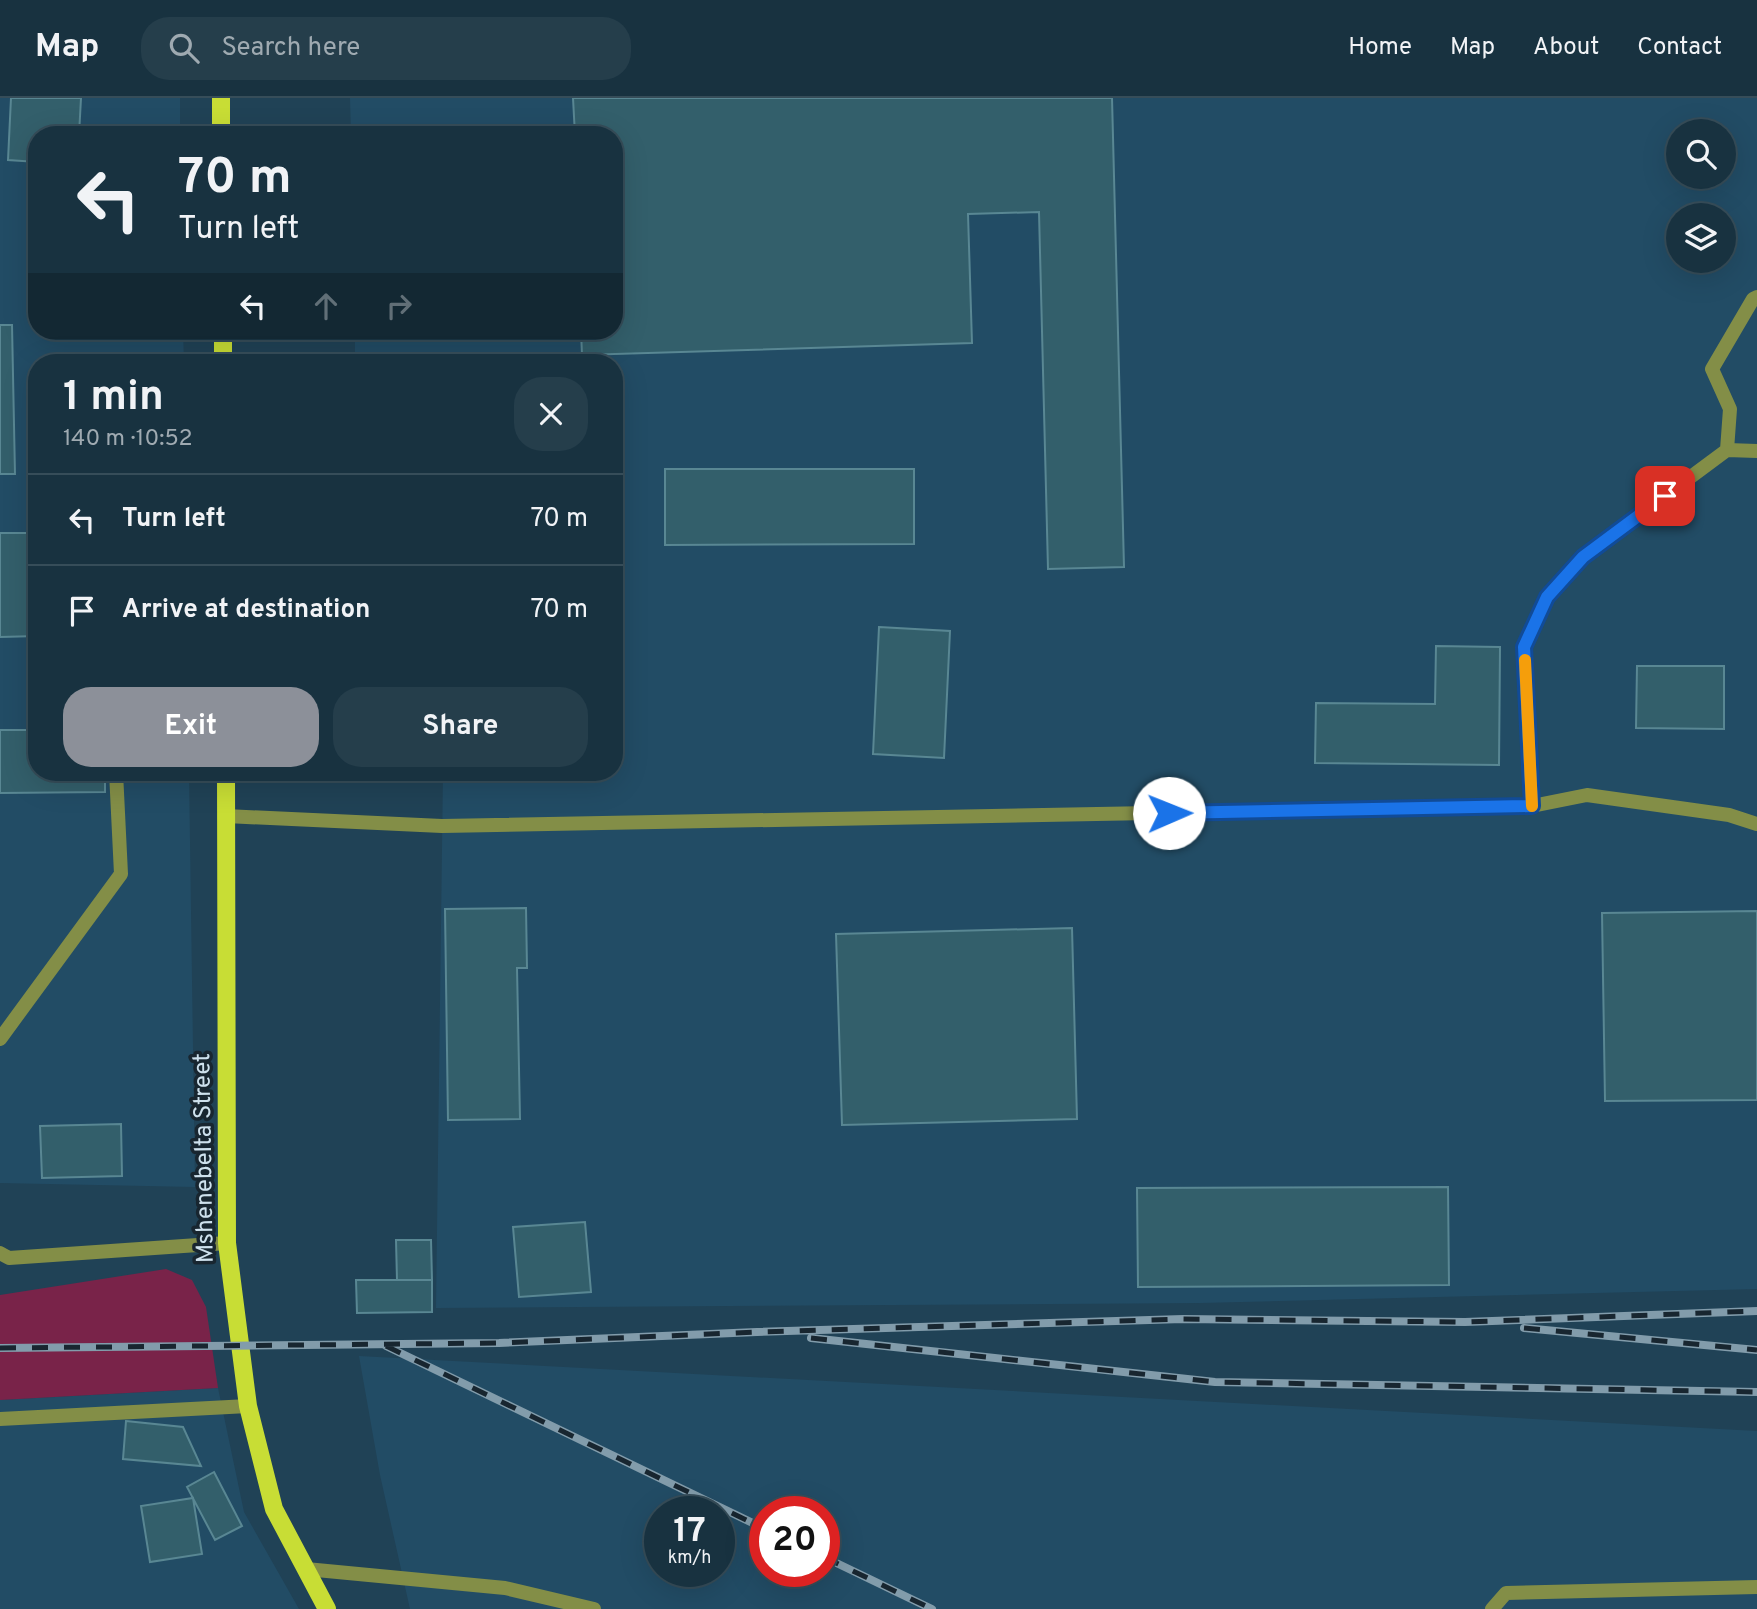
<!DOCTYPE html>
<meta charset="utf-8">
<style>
:root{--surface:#183240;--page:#253e4b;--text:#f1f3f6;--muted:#9faab1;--line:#364d59;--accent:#8c9099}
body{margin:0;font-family:Overpass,sans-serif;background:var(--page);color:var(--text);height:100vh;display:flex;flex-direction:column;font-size:26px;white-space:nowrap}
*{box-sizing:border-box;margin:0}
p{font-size:23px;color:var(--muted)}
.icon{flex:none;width:38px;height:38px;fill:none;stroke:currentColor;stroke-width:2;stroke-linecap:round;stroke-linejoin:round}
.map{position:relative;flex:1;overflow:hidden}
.sheet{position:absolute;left:28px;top:256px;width:595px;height:427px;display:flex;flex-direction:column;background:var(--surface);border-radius:28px;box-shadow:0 7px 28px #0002,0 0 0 2px var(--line)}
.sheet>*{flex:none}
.banner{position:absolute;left:28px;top:28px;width:595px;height:214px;border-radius:28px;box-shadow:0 7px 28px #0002,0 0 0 2px var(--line);background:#183240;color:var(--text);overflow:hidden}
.buttons{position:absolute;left:1666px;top:21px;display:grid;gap:14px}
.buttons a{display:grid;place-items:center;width:70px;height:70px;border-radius:50%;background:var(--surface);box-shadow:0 7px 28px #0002,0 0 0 2px var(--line);font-size:35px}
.speed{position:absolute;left:644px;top:1398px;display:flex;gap:14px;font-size:35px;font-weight:700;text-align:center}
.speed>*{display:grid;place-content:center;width:91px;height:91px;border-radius:50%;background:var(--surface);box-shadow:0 7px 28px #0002,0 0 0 2px var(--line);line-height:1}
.speed small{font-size:18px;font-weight:400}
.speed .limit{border:10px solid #d22;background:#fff;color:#111}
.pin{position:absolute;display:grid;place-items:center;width:60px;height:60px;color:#fff;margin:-30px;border-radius:14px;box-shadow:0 4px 10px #0006}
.me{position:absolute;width:77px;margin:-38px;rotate:89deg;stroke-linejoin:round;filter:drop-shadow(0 0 5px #0008)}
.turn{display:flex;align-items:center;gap:24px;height:147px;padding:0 35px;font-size:32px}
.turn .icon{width:91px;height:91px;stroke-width:2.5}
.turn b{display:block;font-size:49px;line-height:60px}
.lanes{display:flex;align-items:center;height:66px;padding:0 35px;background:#0003;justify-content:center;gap:35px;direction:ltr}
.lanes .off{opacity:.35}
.round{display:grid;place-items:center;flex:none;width:74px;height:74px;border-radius:28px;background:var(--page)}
.overview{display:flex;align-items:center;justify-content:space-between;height:119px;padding:0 35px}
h1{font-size:42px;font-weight:700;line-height:52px}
.cta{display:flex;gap:14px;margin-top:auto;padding:14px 35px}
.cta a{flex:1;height:80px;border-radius:28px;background:var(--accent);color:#fff;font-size:28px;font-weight:700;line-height:80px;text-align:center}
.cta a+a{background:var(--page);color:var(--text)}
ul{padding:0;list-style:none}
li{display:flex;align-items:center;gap:21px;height:91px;padding:0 35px;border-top:2px solid var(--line)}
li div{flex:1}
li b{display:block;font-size:26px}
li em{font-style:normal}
header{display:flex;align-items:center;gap:42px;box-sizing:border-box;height:98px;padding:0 35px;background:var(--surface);border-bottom:2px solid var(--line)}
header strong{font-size:33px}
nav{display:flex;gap:38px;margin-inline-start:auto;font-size:24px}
.search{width:490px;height:63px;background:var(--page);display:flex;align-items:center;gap:18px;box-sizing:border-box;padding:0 24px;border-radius:28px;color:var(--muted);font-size:26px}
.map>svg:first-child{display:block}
</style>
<header>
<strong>Map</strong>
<div class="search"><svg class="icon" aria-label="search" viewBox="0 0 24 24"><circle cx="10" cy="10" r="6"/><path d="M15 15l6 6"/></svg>Search here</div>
<nav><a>Home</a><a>Map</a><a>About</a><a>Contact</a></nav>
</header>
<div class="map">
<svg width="1757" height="1511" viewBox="0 0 1757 1511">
<rect width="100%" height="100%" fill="#204256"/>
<path fill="#224c65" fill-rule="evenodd" d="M 0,0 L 180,0 L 180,37 L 37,37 L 37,233 L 183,233 L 184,264 L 37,264 L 37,674 L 189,674 L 195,1089 L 0,1085 Z
M 350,0 L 1757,0 L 1757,1191 L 1200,1205 L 436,1210 L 443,674 L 614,674 L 614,264 L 355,264 L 355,233 L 614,233 L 614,37 L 351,37 ZM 1678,33 L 1724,33 L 1724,79 L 1678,79 ZM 1678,117 L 1724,117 L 1724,163 L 1678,163 Z
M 359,1258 L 1757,1333 L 1757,1511 L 410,1511 L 380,1377 ZM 660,1414 L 719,1414 L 719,1474 L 660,1474 ZM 765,1414 L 824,1414 L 824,1474 L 765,1474 Z
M 218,1290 L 244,1414 L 299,1511 L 0,1511 L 0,1302 Z"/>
<path fill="#792349" d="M 166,1171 L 192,1182 L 206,1209 L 218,1290 L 0,1302 L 0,1197 Z"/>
<path fill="#335f6b" stroke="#598793" stroke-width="2" d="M 11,0 L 81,0 L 79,37 L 37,37 L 37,64 L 8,62 Z
M 573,0 L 1112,0 L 1124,469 L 1048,471 L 1039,114 L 968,116 L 972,245 L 582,257 L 581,233 L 614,233 L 614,37 L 575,37 Z
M 0,227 L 12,227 L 15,376 L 0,376 Z
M 665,371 L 914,371 L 914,446 L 665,447 Z
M 0,435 L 37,435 L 37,538 L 0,539 Z
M 879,529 L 950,533 L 944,660 L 873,656 Z
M 1436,548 L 1500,549 L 1499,667 L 1315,665 L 1316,605 L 1435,606 Z
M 1637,568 L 1724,568 L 1724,631 L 1636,630 Z
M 0,632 L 37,632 L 37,674 L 105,674 L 105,694 L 0,695 Z
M 455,674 L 599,674 L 599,681 L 455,681 Z
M 526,810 L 527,870 L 517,870 L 520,1021 L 448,1022 L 445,811 Z
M 1757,813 L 1757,1002 L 1605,1003 L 1602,815 Z
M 1072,830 L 1077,1021 L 842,1027 L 836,836 Z
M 121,1026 L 122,1078 L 42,1080 L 40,1028 Z
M 1448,1089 L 1449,1187 L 1138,1189 L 1137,1090 Z
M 585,1124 L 591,1194 L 519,1199 L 513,1129 Z
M 396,1142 L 431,1142 L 432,1182 L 397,1182 Z
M 356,1182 L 432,1182 L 432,1214 L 357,1215 Z
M 126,1323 L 183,1329 L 201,1368 L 123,1361 Z
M 214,1374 L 242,1428 L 215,1442 L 187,1389 Z
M 193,1400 L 202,1456 L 150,1464 L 141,1408 Z"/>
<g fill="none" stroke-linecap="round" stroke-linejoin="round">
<path stroke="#838e47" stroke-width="14" d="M 1727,352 L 1730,311 L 1712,271 L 1753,201 L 1757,199
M 1532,708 L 1587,697 L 1729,717 L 1757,726
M 226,718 L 442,728 L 1532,708 L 1524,549 L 1547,499 L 1583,459 L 1727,352 L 1757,353
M 0,941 L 121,776 L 116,674
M 0,1155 L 9,1160 L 227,1145
M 0,1321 L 248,1308
M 306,1471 L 505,1490 L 594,1511
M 1492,1511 L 1506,1495 L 1757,1489"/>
<path stroke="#c8dd35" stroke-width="18" d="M 221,0 L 221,37
M 223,233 L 223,264
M 226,674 L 227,1145 L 248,1308 L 274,1411 L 327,1511"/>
<g stroke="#829cab" stroke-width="8">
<path id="rail" d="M 1524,1230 L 1757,1252
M 811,1240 L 1215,1284 L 1757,1294
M 386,1248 L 765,1431
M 0,1250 L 499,1245 L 757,1234 L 1183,1221 L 1465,1224 L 1757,1213
M 824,1459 L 932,1511"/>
</g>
<use href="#rail" stroke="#182630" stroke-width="5" stroke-dasharray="16" stroke-linecap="butt"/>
</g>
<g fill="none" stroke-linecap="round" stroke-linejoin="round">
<g stroke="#114b97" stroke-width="18">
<path id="route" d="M 1169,715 L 1532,708 L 1524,549 L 1547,499 L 1583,459 L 1665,398"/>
</g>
<use href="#route" stroke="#1a73e8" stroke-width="12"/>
<path stroke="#f59e0b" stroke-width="12" d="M 1525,562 L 1532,708"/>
</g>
<g text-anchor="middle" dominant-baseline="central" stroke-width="7" stroke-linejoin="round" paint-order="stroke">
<g font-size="24" fill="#cee1ed" stroke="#182630">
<text transform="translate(205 1060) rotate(-91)">Mshenebelta Street</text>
</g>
</g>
</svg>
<div class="buttons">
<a><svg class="icon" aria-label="search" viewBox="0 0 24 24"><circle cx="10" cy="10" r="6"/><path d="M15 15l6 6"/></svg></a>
<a><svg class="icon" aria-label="layers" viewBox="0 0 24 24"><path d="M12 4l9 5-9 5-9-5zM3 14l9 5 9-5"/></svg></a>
</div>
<div class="speed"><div>17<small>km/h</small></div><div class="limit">20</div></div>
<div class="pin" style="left:1665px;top:398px;background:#d93025"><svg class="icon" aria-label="arrive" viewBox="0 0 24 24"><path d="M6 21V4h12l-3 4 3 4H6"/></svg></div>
<svg class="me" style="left:1169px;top:715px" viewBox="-20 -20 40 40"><circle r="19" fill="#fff"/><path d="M0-13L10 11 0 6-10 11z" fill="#1a73e8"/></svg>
<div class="banner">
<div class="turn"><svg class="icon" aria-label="left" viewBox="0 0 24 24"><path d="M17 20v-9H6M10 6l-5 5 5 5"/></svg><div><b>70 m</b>Turn left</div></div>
<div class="lanes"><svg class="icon" aria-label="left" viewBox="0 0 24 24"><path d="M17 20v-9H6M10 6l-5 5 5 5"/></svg><svg class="icon off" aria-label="ahead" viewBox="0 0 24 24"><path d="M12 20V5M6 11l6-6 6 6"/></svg><svg class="icon off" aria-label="right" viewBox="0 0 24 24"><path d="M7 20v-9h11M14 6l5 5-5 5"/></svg></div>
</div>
<section class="sheet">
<div class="overview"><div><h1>1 min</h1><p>140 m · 10:52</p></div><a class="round"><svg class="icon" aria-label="close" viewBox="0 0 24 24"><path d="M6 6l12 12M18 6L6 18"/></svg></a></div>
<ul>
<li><svg class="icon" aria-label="left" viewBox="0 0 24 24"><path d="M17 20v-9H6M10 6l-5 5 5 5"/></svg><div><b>Turn left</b></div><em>70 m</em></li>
<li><svg class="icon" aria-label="arrive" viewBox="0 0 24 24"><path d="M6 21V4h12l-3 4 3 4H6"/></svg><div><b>Arrive at destination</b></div><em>70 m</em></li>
</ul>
<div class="cta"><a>Exit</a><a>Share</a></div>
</section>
</div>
